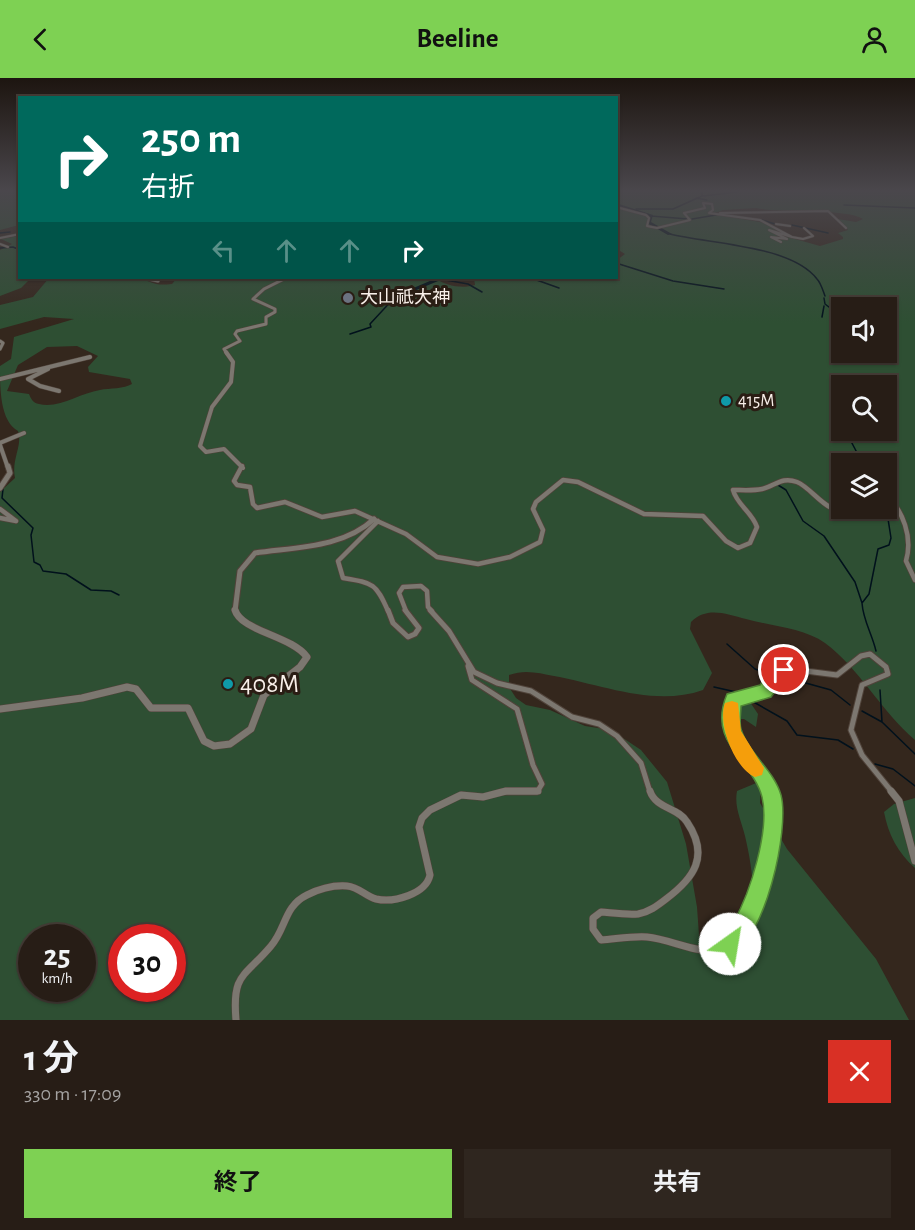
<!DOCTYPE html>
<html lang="ja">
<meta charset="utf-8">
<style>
:root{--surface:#271d16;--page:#2f261f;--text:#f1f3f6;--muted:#a4a2a1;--line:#433b35;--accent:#7ed153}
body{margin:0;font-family:"Alegreya Sans","Noto Sans JP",sans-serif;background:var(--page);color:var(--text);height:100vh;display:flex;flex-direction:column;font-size:22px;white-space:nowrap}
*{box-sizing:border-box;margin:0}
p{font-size:20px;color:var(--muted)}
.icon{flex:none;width:33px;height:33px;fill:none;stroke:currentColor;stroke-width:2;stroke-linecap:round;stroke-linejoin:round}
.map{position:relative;height:942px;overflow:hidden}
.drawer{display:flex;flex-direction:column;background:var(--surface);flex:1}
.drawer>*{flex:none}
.guide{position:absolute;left:18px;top:18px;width:600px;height:183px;border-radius:0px;box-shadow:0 2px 4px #0004,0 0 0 2px var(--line);background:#00695c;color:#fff;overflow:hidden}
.tools{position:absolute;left:831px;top:219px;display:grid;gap:12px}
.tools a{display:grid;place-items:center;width:66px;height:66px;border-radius:0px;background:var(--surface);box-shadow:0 2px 4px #0004,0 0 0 2px var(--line);font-size:30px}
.speed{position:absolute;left:18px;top:846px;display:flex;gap:12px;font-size:30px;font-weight:700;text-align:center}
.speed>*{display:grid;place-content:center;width:78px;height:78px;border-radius:50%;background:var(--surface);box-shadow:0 2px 4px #0004,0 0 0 2px var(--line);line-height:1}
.speed small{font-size:15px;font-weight:400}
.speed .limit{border:9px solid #d22;background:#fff;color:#111}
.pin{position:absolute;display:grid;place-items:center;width:51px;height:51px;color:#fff;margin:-26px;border:3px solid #fff;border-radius:50%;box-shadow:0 2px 6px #0007}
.me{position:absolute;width:66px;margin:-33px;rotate:32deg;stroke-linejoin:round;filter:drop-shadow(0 0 4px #0008)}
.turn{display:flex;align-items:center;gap:21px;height:126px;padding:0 24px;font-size:27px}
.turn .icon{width:78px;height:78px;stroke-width:2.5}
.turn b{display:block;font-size:42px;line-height:51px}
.lanes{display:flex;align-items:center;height:57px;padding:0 24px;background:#0003;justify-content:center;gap:30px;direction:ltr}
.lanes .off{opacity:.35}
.round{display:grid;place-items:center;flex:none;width:63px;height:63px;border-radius:0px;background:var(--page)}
.head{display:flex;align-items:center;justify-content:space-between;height:102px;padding:0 24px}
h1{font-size:36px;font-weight:700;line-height:45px}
.primary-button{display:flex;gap:12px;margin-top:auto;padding:12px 24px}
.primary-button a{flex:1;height:69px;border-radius:0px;background:var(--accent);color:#111;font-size:24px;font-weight:700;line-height:69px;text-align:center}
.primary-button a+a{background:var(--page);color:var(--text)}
header{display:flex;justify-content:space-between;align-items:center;height:78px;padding:0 24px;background:var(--accent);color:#111;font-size:27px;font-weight:700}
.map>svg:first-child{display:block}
</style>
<header><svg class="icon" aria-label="back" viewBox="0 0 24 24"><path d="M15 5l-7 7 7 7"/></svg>Beeline<svg class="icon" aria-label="person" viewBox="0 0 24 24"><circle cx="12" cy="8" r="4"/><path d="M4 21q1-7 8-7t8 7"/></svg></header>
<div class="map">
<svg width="915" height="942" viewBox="0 0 915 942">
<rect width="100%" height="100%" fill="#34271d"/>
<path fill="#2e4f33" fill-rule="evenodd" d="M 0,113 L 19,113 L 19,147 L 0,152 Z
M 617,113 L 915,113 L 915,662 C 882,634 858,589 825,565 C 804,550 771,548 746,541 C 726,536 707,528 691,544 L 690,551 L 712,595 L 703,612 C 655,629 603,607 554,598 C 539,595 525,591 509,597 L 509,609 L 516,620 L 526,627 L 550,632 L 585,648 L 611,652 L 641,672 L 667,704 L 686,766 L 697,829 L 699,857 L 705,879 L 717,885 C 764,862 755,801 745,758 C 741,742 734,729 737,713 L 761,703 L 760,725 L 787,771 L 876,881 L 909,942 L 0,942 L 0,414 L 15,400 C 11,381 23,368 18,353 C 0,343 0,311 0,288 L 11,281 L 14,259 L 74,241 L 44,239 L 0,251 L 0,227 L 33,219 L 49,200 L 106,200 L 104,202 L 116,202 L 110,200 L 121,200 L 118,202 C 124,201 132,198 138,200 C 154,204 152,208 172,206 L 177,200 L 435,200 C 446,208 462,211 475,207 L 474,200 L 616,200 L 617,182 L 625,176 L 617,171 ZM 756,130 C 782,136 846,130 863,141 L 856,144 L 838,141 L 848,152 L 838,155 L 843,159 L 843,161 L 820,168 L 788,159 L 765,145 L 713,136 L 723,132 ZM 842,230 L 886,230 L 886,274 L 842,274 ZM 77,268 L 98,278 L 88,289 L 89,294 L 130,301 L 132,306 C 124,311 110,310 100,312 C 80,315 59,331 39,326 C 33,325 31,321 29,316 L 7,313 L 18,287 L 47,269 ZM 842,308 L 886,308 L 886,352 L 842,352 ZM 842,386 L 886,386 L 886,430 L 842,430 ZM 32,860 L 82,860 L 82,910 L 32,910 ZM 122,860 L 172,860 L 172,910 L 122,910 Z
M 19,158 L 20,200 L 31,200 L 21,210 L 0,218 L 0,172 L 12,166 L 1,161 Z
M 743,620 L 750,624 L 758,636 L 756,649 L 744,641 L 735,641 L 737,625 Z
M 915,720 L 915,790 C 898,775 888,756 884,734 L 894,726 Z"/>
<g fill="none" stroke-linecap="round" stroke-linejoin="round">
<path stroke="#01111c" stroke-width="1.5" d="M 703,118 L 737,114
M 696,120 L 707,122
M 844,127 L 915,130
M 636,131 L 673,131 L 702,118 L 702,113
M 651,138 L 688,141
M 692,141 L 716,137
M 762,142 L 775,146
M 792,147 L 828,155
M 0,155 L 10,154
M 670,156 C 710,166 791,167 817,201 C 821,205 823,213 825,218
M 0,170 L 13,169 L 20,172
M 616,185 L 673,203 L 724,211
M 531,200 L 559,210
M 440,201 L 468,206 L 482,214
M 824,220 L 825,226 L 842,239
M 822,239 L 824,228
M 350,256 L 371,249 L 370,246 L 395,219
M 845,352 L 863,386
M 778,407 L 786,412 L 803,443 L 824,458 L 855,504 L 862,525
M 3,411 L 2,420 L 33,450 L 31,457 L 34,484 L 40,487 L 43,493 L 66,496 L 91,512 L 111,513 L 119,517
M 727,566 L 755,591 L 770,596
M 876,573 C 872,556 863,542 862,525 L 869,516 L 878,471 L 889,467 L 891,460 L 886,428
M 784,599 L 831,612 L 850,627
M 714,609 L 736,614
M 880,612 L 882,644
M 750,622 L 787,643 L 797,657 L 838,662 L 853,671
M 862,633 L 882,644 L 915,676
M 875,686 L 893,691 L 915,708"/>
<path fill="#01111c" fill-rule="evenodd" d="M 616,125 L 653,137 L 651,144 L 672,156 L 668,157 L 647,145 L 649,139 L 616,128 Z
M 437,200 L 441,200 L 443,201 L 397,220 L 392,219 Z"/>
<g stroke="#50433a" stroke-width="3">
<path id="minor-far5" d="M 616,129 L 646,137 L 649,140 L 647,148 L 657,150 L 690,142 L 684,135 L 705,130 L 703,125 L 712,126 L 713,132 L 709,135 L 760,142 L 792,159 L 769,152 L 787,161 L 771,159 L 781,164
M 720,135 L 828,133 L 846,150
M 776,146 L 790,148
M 792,159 L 803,161 L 813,158 L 804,150
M 0,160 L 20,156
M 0,166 L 8,169"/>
</g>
<g stroke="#50433a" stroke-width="4">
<path id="minor-far4" d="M 144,200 L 158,203
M 227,276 L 224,271 L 240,263 L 235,256 L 237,253 L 266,246 L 266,239 L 275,234 L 275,231 L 253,221 L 264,211 L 286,200"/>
</g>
<g stroke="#50433a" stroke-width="5">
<path id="minor-far3" d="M 226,274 L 233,284 L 231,304 L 212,329 L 200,368 L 206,374 L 224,371 L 243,390
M 48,291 L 28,301 L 40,308 L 59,313
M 0,301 L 90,279
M 0,365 L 24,355"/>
</g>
<g stroke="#50433a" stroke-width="6">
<path id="minor-far2" d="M 242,388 L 234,403 L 237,407 L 250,409 L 253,426 L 257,430 L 285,424 L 322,439 L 355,433 L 406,456 L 437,479 L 478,486 L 510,479 L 540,464 L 543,452 L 533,431 L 536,424 L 563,402 L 578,404 L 644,436 L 703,438 L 726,463 L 738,470 L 750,465 L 757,449 C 752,434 737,427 733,412 C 742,412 753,413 762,411 C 775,408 782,398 797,404 C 814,411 828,440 850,430
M 886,416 C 903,433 913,459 906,483 L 915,502
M 0,431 L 16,443
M 0,440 L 16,443
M 378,443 L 338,483 L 343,500 C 373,505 376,505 388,533
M 406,533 L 399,515 L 403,509 L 421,508 L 427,513 L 428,529 L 432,533"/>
</g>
<g stroke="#50433a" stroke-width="7">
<path id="minor-far1" d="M 388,532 L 393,545 L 408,559 L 415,556 L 419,550 L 405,532
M 430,532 L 449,553 L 474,594 L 497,605 L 531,613 L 572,639 L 599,646 L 617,658 L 641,685 L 650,714
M 468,588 L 472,602 L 517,631 L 533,687 L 542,706 L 537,714 L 500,714
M 769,714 L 731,650 L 733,622 L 765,614 L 780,595 L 790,591 L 837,597 L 861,578 L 870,576 L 886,589 L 888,596 L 862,607 L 851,652 L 862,677 L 892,714"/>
</g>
<g stroke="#50433a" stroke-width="8">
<path id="minor" d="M 650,713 C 656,731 678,729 687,744 C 710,778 694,800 666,821 C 657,828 649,834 638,836 C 626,837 613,835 601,834 L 593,840 L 593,851 L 601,862 C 616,861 632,858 647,859 C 669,861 693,874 715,873 C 755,871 783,743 769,713
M 891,713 L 899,723 L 915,783
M 236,942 C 232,895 244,900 271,868 C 286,851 284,828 307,817 C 319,811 333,807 347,808 C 359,809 365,818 376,821 C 394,825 426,816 430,797 L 419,749 L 422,740 L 430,732 L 461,717 L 483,719 L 506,713 L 538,713"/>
</g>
<g stroke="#50433a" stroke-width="4">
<path id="tertiary-far3" d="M 0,263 L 3,265 L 0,271"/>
</g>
<g stroke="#50433a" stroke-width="5">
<path id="tertiary-far2" d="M 0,367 L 8,390"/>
</g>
<g stroke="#50433a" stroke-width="7">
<path id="tertiary-far1" d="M 0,410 L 10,395 L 8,388
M 235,533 L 240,493 L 255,475 C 296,469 343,470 374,441"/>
</g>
<g stroke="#50433a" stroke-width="8">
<path id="tertiary" d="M 0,631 L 82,620 L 127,609 L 136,611 L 151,630 L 188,630 L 204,663 L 214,668 L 230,666 L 251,651 L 264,617 L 300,589 L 307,579 C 292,558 241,553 235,532"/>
</g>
<use href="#minor-far5" stroke="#7c7770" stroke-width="2"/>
<use href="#minor-far4" stroke="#7c7770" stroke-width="3"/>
<use href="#minor-far3" stroke="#7c7770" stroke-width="4"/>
<use href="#minor-far2" stroke="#7c7770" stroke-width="4.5"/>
<use href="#minor-far1" stroke="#7c7770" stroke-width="5"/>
<use href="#minor" stroke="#7c7770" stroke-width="7"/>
<use href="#tertiary-far3" stroke="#7c7770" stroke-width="3"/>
<use href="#tertiary-far2" stroke="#7c7770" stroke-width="4"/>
<use href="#tertiary-far1" stroke="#7c7770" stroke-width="5"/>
<use href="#tertiary" stroke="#7c7770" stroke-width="7"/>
</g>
<linearGradient id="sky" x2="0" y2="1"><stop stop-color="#1d1510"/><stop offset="0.46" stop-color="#4a474c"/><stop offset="1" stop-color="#4a474c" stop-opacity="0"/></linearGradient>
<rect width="915" height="245" fill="url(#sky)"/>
<path fill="#7ed153" stroke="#528836" stroke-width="1.5" d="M 784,585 L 790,587 L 792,592 L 771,619 L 741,628 C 741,635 739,644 741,651 C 748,675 774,692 781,717 C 790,751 765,863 730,877 L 723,874 L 719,866 C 723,857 729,851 734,843 C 750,815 770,752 762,719 C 753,683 706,665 727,616 L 760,607 L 769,594 Z"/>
<path fill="#f59e0b" d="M 732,623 L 738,625 L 741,653 L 764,690 L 762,697 L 755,699 C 735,691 717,646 725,625 Z"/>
<circle fill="#6b7280" stroke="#2a1d14" stroke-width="2" cx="348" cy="220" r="6"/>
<g fill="#0f9aa8" stroke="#2a1d14" stroke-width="2">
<circle cx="726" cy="323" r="6"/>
<circle cx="228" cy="606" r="6"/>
</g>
<g text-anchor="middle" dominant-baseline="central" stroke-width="6" stroke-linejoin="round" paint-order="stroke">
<g font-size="18" fill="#f9f0ea" stroke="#2a1d14" text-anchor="start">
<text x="360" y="220">大山祇大神</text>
<text x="738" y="323">415M</text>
</g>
<g font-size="26" fill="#f9f0ea" stroke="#2a1d14" text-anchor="start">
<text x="240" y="606">408M</text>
</g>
</g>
</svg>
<div class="tools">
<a><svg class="icon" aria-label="sound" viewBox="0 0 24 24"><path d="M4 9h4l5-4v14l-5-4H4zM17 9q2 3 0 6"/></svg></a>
<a><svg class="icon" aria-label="search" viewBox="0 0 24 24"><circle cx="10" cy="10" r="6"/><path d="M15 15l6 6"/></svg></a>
<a><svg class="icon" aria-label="layers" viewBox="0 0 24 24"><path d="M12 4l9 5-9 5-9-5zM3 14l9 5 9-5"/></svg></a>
</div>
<div class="speed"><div>25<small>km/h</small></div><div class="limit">30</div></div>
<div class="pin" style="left:784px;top:592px;background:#d93025"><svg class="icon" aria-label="arrive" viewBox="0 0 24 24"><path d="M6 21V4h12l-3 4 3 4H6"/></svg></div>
<svg class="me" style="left:730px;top:866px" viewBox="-20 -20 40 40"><circle r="19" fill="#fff"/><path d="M0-13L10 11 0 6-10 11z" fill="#7ed153"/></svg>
<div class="guide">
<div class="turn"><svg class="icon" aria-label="right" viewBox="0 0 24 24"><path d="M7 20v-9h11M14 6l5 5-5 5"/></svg><div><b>250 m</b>右折</div></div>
<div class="lanes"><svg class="icon off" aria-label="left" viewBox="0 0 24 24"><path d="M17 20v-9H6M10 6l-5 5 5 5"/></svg><svg class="icon off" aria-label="ahead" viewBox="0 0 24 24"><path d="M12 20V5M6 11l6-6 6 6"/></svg><svg class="icon off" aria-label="ahead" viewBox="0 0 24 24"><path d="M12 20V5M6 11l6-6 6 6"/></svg><svg class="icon" aria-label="right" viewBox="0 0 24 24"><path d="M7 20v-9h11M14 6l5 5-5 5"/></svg></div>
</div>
</div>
<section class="drawer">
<div class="head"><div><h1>1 分</h1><p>330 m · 17:09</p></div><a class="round" style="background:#d93025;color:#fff"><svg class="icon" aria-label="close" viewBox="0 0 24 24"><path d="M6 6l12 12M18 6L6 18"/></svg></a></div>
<div class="primary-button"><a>終了</a><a>共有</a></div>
</section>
